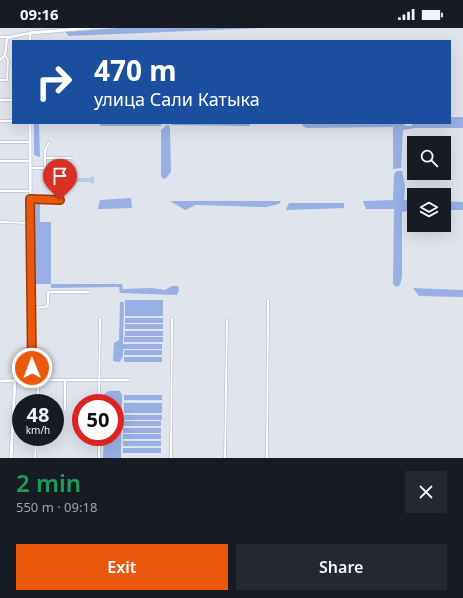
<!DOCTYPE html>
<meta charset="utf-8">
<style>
:root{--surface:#171b24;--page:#242831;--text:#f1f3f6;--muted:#9ea1a6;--accent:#ea580c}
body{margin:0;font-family:"Noto Sans",sans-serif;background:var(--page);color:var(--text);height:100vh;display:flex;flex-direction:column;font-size:15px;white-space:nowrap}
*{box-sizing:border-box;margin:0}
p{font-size:13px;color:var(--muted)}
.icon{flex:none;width:22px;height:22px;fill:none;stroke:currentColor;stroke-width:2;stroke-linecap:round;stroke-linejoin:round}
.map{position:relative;height:430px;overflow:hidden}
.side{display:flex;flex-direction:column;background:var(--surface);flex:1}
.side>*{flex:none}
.hud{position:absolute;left:12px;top:12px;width:439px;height:84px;border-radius:0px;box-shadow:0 4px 16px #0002;background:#1a4fa0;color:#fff;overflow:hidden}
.buttons{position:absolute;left:407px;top:108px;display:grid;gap:8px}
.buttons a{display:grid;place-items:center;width:44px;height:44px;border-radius:0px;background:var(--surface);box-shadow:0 4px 16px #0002;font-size:20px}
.speed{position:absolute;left:12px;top:366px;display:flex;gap:8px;font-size:20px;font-weight:700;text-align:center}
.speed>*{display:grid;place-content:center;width:52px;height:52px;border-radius:50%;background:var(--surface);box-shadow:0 4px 16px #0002;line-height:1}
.speed small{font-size:10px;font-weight:400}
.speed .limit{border:6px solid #d22;background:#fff;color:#111}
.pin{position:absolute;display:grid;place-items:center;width:34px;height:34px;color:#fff;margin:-41px -17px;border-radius:50% 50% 50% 0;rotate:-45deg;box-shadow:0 0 4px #0007}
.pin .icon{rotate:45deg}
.me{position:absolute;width:44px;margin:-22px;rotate:359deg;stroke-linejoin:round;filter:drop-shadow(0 0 3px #0008)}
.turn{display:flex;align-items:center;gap:14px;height:84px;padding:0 16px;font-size:18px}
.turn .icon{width:52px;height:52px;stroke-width:2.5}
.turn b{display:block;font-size:28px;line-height:34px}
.round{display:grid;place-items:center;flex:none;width:42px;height:42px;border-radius:0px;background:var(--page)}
.headline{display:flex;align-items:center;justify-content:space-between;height:68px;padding:0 16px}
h1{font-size:24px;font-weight:600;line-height:30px;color:#1e9e55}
.primary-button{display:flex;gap:8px;margin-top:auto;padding:8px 16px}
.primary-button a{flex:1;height:46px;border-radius:0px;background:var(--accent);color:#fff;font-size:16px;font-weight:600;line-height:46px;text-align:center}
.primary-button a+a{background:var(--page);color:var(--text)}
.status{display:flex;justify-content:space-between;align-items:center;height:28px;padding:0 20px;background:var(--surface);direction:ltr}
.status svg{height:11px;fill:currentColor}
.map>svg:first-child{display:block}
</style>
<div class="status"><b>09:16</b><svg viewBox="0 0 49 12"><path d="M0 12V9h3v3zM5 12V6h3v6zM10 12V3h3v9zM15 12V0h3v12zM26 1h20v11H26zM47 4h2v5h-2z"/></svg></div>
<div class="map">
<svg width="463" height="430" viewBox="0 0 463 430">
<rect width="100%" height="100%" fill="#dfe4ed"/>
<path fill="#bbcaeb" d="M 47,148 L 49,148 L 50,150 L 67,150 L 70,148 L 72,150 L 75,148 L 77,150 L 90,150 L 93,148 L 94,149 L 94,155 L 92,156 L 90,154 L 77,154 L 74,156 L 73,153 L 71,152 L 69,157 L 67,154 L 50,154 L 48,156 L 46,155 Z"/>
<path fill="#99b0e4" d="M 119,0 L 262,0 L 69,8 L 65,4 Z
M 450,89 L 463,89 L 463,100 L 415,100 L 403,102 L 401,140 L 393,141 L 393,99 L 307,100 L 302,98 L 304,95 L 404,95 L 405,98 L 412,98 L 412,95 L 450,95 Z
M 34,95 L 39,95 L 40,129 L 34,127 Z
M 100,95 L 161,95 L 161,98 L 100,98 Z
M 169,95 L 251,95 L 249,98 L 172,97 Z
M 168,96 L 170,100 L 171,144 L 167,149 L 164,151 L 162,150 L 161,147 L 161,102 Z
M 397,143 L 402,143 L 405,157 L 404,172 L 414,172 L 414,182 L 402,184 L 402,249 L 400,257 L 396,259 L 393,256 L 394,181 L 366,181 L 363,173 L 393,172 L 394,146 Z
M 131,170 L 132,180 L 98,181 L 100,172 Z
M 170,173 L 281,173 L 279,176 L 266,179 L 196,177 L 185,182 Z
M 444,173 L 463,174 L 463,182 L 444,182 Z
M 40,175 L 40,194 L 51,194 L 51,256 L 122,256 L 123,261 L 151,260 L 165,262 L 172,258 L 178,258 L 179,262 L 177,267 L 120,265 L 119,259 L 51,260 L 51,256 L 33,256 L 33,178 Z
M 289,175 L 344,175 L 344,180 L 286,182 Z
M 413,260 L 463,262 L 463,269 L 419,268 Z
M 125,272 L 163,272 L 163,288 L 125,288 Z
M 120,274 L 124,274 L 123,316 L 162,316 L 162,321 L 123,321 L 123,328 L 120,334 L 113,333 L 114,315 L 119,312 Z
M 125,290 L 163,290 L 163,295 L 125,295 Z
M 125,296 L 163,296 L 163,301 L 125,301 Z
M 125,303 L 163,303 L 163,308 L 125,308 Z
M 124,309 L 163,309 L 163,314 L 124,314 Z
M 124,322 L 162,322 L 162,327 L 124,327 Z
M 124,329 L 162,329 L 162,334 L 124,334 Z
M 109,363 L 120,363 L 122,367 L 121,430 L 103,430 L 104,409 L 115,409 L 115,375 L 104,375 L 104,366 Z
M 124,367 L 162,367 L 162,372 L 124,372 Z
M 124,375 L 162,375 L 162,385 L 124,385 Z
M 124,387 L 162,387 L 162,392 L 124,392 Z
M 123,393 L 161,393 L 161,398 L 123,398 Z
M 123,400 L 161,400 L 161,405 L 123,405 Z
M 123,406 L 161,406 L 161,411 L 123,411 Z
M 123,413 L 161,413 L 161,418 L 123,418 Z
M 123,420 L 161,420 L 161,425 L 123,425 Z"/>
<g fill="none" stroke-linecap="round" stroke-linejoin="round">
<g stroke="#afb4bd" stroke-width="3">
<path id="minor" d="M 0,9 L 10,9
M 0,52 L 7,52 L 7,50 L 8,32 L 5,27
M 0,72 L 13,72
M 0,93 L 13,93
M 0,114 L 30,114
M 45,130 L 71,130
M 0,133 L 30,133
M 30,140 L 45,140
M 45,157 L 45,122 L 49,115
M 0,163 L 30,163
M 30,171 L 60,172
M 0,194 L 30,195
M 31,280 L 46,279 L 48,277 L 48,265 L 50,264 L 89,264
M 30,352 L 129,352
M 38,375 L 38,352
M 99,375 L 100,291
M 65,382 L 65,352
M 99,409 L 99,430
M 35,430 L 36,409
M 171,430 L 172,291
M 225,430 L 227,292
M 267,430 L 268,272"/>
</g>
<g stroke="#afb4bd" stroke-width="3.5">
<path id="tertiary" d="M 0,32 L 5,27 L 7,11 L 10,9 L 30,5"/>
</g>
<g stroke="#afb4bd" stroke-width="4">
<path id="secondary" d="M 30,13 L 30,5 L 90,0
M 0,353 L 30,352 L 31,343 L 30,95
M 11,430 L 15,352"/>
</g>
<use href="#minor" stroke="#fff" stroke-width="2"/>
<use href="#tertiary" stroke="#fff" stroke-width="2.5"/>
<use href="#secondary" stroke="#fff" stroke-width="3"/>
</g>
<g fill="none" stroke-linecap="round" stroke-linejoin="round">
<g stroke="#983908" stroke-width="10">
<path id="route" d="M 32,340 L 30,171 L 60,172"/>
</g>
<use href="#route" stroke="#ea580c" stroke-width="7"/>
</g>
</svg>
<div class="buttons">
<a><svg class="icon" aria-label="search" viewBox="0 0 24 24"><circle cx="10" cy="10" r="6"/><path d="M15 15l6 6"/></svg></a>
<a><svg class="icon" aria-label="layers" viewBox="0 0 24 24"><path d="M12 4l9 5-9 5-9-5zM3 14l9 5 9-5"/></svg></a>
</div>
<div class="speed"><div>48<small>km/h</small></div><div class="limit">50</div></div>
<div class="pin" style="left:60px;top:172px;background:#d93025"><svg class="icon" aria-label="arrive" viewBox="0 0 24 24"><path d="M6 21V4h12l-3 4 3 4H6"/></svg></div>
<svg class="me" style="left:32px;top:340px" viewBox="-20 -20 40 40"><circle r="17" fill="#ea580c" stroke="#fff" stroke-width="3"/><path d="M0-11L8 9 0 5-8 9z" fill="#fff"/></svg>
<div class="hud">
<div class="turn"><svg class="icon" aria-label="right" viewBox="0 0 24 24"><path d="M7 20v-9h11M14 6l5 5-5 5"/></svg><div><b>470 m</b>улица Сали Катыка</div></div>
</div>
</div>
<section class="side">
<div class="headline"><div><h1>2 min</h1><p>550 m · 09:18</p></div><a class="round"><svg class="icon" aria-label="close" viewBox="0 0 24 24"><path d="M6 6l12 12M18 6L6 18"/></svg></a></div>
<div class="primary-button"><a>Exit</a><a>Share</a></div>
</section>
